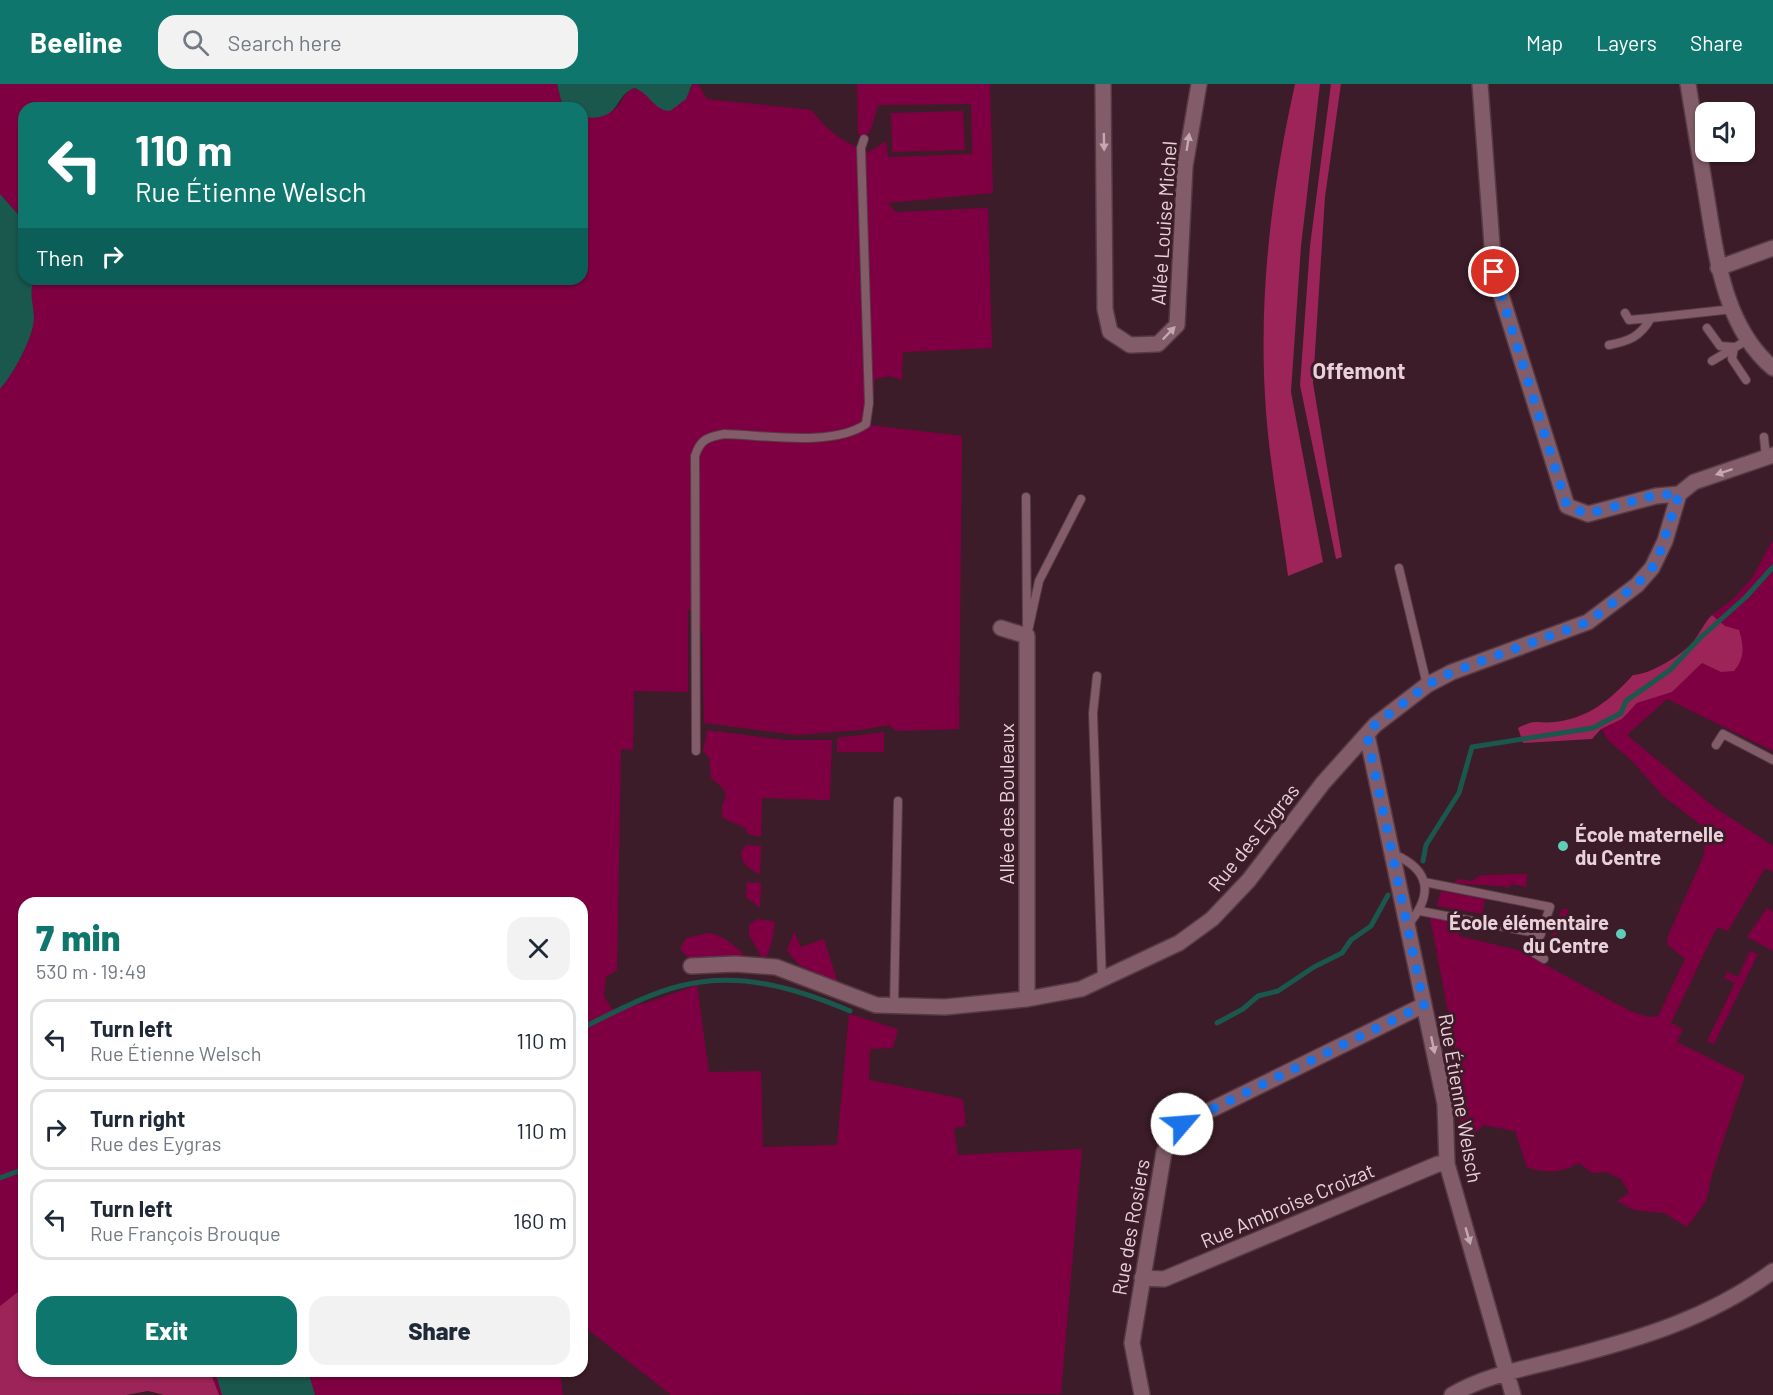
<!DOCTYPE html>
<meta charset="utf-8">
<style>
:root{--surface:#fff;--page:#f2f2f3;--text:#1f2937;--muted:#747a83;--line:#e0e1e3;--accent:#0f766e}
body{margin:0;font-family:Barlow,sans-serif;background:var(--page);color:var(--text);height:100vh;display:flex;flex-direction:column;font-size:22px;white-space:nowrap}
*{box-sizing:border-box;margin:0}
p{font-size:20px;color:var(--muted)}
.icon{flex:none;width:33px;height:33px;fill:none;stroke:currentColor;stroke-width:2;stroke-linecap:round;stroke-linejoin:round}
.map{position:relative;flex:1;overflow:hidden}
.panel{position:absolute;left:18px;top:813px;width:570px;height:480px;display:flex;flex-direction:column;background:var(--surface);border-radius:18px;box-shadow:0 2px 4px #0004}
.panel>*{flex:none}
.hud{position:absolute;left:18px;top:18px;width:570px;height:183px;border-radius:18px;box-shadow:0 2px 4px #0004;background:#0f766e;color:#fff;overflow:hidden}
.buttons{position:absolute;left:1695px;top:18px;display:grid;gap:12px}
.buttons a{display:grid;place-items:center;width:60px;height:60px;border-radius:12px;background:var(--surface);box-shadow:0 2px 4px #0004;font-size:30px}
.pin{position:absolute;display:grid;place-items:center;width:51px;height:51px;color:#fff;margin:-26px;border:3px solid #fff;border-radius:50%;box-shadow:0 2px 6px #0007}
.me{position:absolute;width:66px;margin:-33px;rotate:63deg;stroke-linejoin:round;filter:drop-shadow(0 0 4px #0008)}
.turn{display:flex;align-items:center;gap:21px;height:126px;padding:0 18px;font-size:27px}
.turn .icon{width:78px;height:78px;stroke-width:2.5}
.turn b{display:block;font-size:42px;line-height:51px}
.then{display:flex;align-items:center;height:57px;padding:0 18px;background:#0003;gap:12px;font-size:22px}
.round{display:grid;place-items:center;flex:none;width:63px;height:63px;border-radius:18px;background:var(--page)}
.summary{display:flex;align-items:center;justify-content:space-between;height:102px;padding:0 18px}
h1{font-size:36px;font-weight:800;line-height:45px;color:var(--accent)}
.action{display:flex;gap:12px;margin-top:auto;padding:12px 18px}
.action a{flex:1;height:69px;border-radius:18px;background:var(--accent);color:#fff;font-size:24px;font-weight:800;line-height:69px;text-align:center}
.action a+a{background:var(--page);color:var(--text)}
ul{padding:0;list-style:none}
li{display:flex;align-items:center;gap:18px;height:81px;margin:0 12px 9px;padding:0 6px;border:3px solid var(--line);border-radius:18px}
li div{flex:1}
li b{display:block;font-size:22px}
li em{font-style:normal}
header{display:flex;align-items:center;gap:36px;box-sizing:border-box;height:84px;padding:0 30px;background:var(--accent);color:#fff}
header strong{font-size:28px}
nav{display:flex;gap:33px;margin-inline-start:auto;font-size:21px}
.search{width:420px;height:54px;background:var(--page);display:flex;align-items:center;gap:15px;box-sizing:border-box;padding:0 21px;border-radius:18px;color:var(--muted);font-size:22px}
.map>svg:first-child{display:block}
</style>
<header>
<strong>Beeline</strong>
<div class="search"><svg class="icon" aria-label="search" viewBox="0 0 24 24"><circle cx="10" cy="10" r="6"/><path d="M15 15l6 6"/></svg>Search here</div>
<nav><a>Map</a><a>Layers</a><a>Share</a></nav>
</header>
<div class="map">
<svg width="1773" height="1311" viewBox="0 0 1773 1311">
<rect width="100%" height="100%" fill="#3c1c28"/>
<path fill="#7f0042" d="M 0,0 L 557,0 L 563,24 L 24,24 L 24,137 L 0,110 Z
M 692,0 L 698,0 L 707,15 L 811,26 C 829,47 842,59 869,68 L 886,57 L 888,73 L 972,70 L 971,20 L 878,21 L 871,45 L 864,55 L 858,50 L 857,0 L 990,0 L 993,109 L 888,119 L 896,128 L 988,124 L 992,264 L 903,268 L 902,296 L 890,292 L 875,295 L 870,341 L 962,352 L 959,645 L 896,647 L 889,641 L 860,646 L 797,651 L 704,639 L 702,551 L 698,525 L 688,526 L 688,608 L 634,607 L 633,666 L 621,665 L 617,886 L 606,893 L 604,912 L 612,925 L 646,919 L 697,901 L 709,988 L 761,987 L 763,1063 L 837,1061 L 849,930 L 898,945 L 893,964 L 870,965 L 869,996 L 963,1015 L 966,1042 L 954,1044 L 958,1071 L 1082,1065 L 1061,1310 L 671,1311 L 582,1241 L 582,819 L 24,819 L 24,1203 L 0,1222 L 0,305 C 13,291 35,251 34,232 C 33,218 29,209 34,195 L 582,195 L 582,33 C 594,35 609,31 618,22 C 624,15 624,8 634,4 L 649,12 L 691,7 Z
M 963,27 L 965,66 L 892,68 L 891,29 Z
M 1773,456 L 1773,667 L 1667,615 L 1627,651 L 1714,723 L 1773,762 L 1773,788 L 1765,784 L 1728,847 L 1718,843 L 1714,849 L 1671,939 L 1683,945 L 1677,958 L 1745,992 L 1713,1087 L 1706,1117 L 1687,1143 L 1664,1129 L 1634,1126 L 1617,1117 L 1629,1109 L 1621,1095 L 1606,1088 L 1592,1089 L 1579,1079 C 1560,1089 1546,1090 1527,1083 L 1515,1047 L 1483,1041 L 1470,1055 L 1460,1036 L 1457,1010 L 1463,1006 L 1430,834 L 1433,831 L 1462,839 L 1459,852 L 1518,866 L 1630,927 L 1648,933 L 1658,932 L 1685,875 L 1667,860 L 1668,852 L 1704,771 L 1706,745 L 1663,712 L 1634,679 L 1608,656 L 1601,645 L 1622,635 L 1637,619 L 1672,608 L 1702,579 L 1721,588 L 1725,542 L 1712,531 L 1734,514 L 1752,494 Z
M 707,646 L 784,656 L 832,656 L 830,716 L 762,714 L 761,753 L 748,750 L 745,744 L 723,734 C 716,711 740,717 711,694 L 709,673 L 703,668 Z
M 884,648 L 884,668 L 837,668 L 837,654 Z
M 746,761 L 761,762 L 760,790 C 750,786 741,780 741,768 Z
M 1527,790 L 1526,803 L 1511,800 L 1510,803 L 1453,799 L 1459,795 L 1471,797 L 1482,791 Z
M 747,798 L 761,799 L 760,824 L 746,813 Z
M 1441,807 L 1485,815 L 1482,830 L 1437,822 Z
M 1767,824 L 1773,828 L 1773,867 L 1747,853 Z
M 1563,825 L 1569,825 L 1546,871 L 1541,864 L 1546,856 L 1549,857 L 1555,844 L 1552,842 Z
M 758,835 L 775,838 L 772,858 L 766,874 L 762,874 L 749,851 L 749,841 Z
M 794,848 L 801,863 L 824,855 L 838,899 L 799,881 L 787,867 Z
M 709,849 C 721,850 742,865 747,877 L 690,876 L 680,865 L 686,854 Z
M 1750,867 L 1758,870 L 1714,960 L 1707,957 L 1735,899 L 1724,894 L 1727,888 L 1738,893 Z
M 210,1287 L 560,1287 L 563,1311 L 219,1311 Z"/>
<path fill="#9c2459" d="M 1295,0 L 1320,0 L 1301,162 L 1291,308 L 1323,478 L 1288,492 C 1280,433 1268,372 1265,312 C 1259,205 1272,104 1295,0 Z
M 1331,0 L 1341,0 L 1325,113 L 1313,299 L 1342,473 L 1336,475 L 1300,301 L 1310,162 Z
M 1712,531 L 1725,542 L 1739,546 C 1744,563 1745,573 1734,587 L 1721,588 L 1702,579 L 1672,608 L 1637,619 L 1622,635 L 1601,645 L 1592,655 L 1523,659 L 1518,644 C 1538,634 1535,640 1554,638 C 1588,635 1611,615 1633,591 C 1649,591 1682,571 1693,558 C 1700,549 1704,539 1712,531 Z
M 24,1203 L 24,1287 L 210,1287 L 219,1311 L 164,1311 L 148,1307 L 126,1311 L 0,1311 L 0,1222 Z"/>
<path fill="#1a574c" d="M 557,0 L 692,0 L 686,15 L 670,27 C 654,27 650,9 634,4 C 612,13 622,38 582,33 L 582,24 L 563,24 Z
M 0,110 L 24,137 L 24,195 L 34,195 C 29,209 33,218 34,232 C 35,251 13,291 0,305 Z
M 215,1287 L 308,1287 L 315,1311 L 222,1311 Z"/>
<g fill="none" stroke-linecap="round" stroke-linejoin="round">
<path stroke="#1a574c" stroke-width="5" d="M 1423,777 L 1426,761 L 1459,709 L 1472,663 L 1593,644 L 1621,629 L 1626,617 L 1670,586 L 1700,554 L 1746,513 L 1773,483
M 1217,939 L 1243,925 L 1258,912 L 1278,907 L 1314,883 L 1342,869 L 1351,856 L 1371,842 L 1388,811
M 582,944 C 613,929 647,910 680,902 C 739,887 796,904 850,927
M 0,1094 L 24,1085"/>
<g stroke="#553a44" stroke-width="10">
<path id="service" d="M 1625,229 L 1629,236 L 1651,234
M 1707,244 L 1720,262 L 1734,263 L 1732,275 L 1746,296
M 1609,261 C 1629,257 1640,253 1651,234 L 1733,225
M 1712,277 L 1749,255
M 1764,353 L 1766,374
M 1026,413 L 1027,552 L 1039,497 L 1081,415
M 1399,484 L 1427,601
M 1097,592 L 1093,629 L 1102,896
M 1716,661 L 1723,650 L 1773,676
M 696,667 L 695,372 C 700,356 707,353 724,350 C 764,351 833,363 866,340 L 869,319 L 861,64 L 864,55
M 1393,770 C 1432,786 1433,812 1407,842
M 1424,798 L 1550,823 L 1534,869 L 1544,875
M 1420,827 L 1541,850
M 894,923 L 898,717"/>
</g>
<g stroke="#553a44" stroke-width="18">
<path id="minor" d="M 1103,0 L 1105,225 L 1110,248 L 1130,261 L 1158,260 L 1177,241 L 1185,82 L 1199,0
M 1480,0 L 1494,188 L 1567,422 L 1588,430 L 1656,412 L 1679,410 L 1694,398 L 1773,371
M 1718,184 L 1773,164
M 1001,544 L 1027,552 L 1027,915
M 1367,651 L 1445,1020 L 1447,1080 L 1513,1311
M 691,882 L 735,880 L 776,883 L 876,921 L 945,923 L 1027,915 L 1081,905 L 1179,859 L 1212,835 L 1249,796 L 1323,699 L 1375,641 L 1427,601 L 1452,588 L 1588,538 L 1637,501 L 1652,484 L 1665,457 L 1679,410
M 1142,1194 L 1164,1195 L 1438,1080 L 1447,1080
M 1142,1311 L 1132,1259 L 1164,1068 L 1182,1040 L 1424,921
M 1452,1311 C 1485,1291 1527,1284 1565,1274 C 1639,1255 1710,1234 1773,1187"/>
</g>
<g stroke="#553a44" stroke-width="18">
<path id="tertiary" d="M 1688,0 C 1694,36 1700,72 1706,109 C 1716,169 1723,242 1773,284"/>
</g>
<use href="#service" stroke="#825c68" stroke-width="8"/>
<use href="#minor" stroke="#825c68" stroke-width="15"/>
<use href="#tertiary" stroke="#825c68" stroke-width="15"/>
</g>
<defs><path id="oneway-solid" d="M-6-.8H1V-3.2L6.5 0L1 3.2V.8H-6Z" transform="scale(1.5)"/></defs>
<g fill="#c4a8b1">
<use href="#oneway-solid" transform="translate(1104 58) rotate(89)"/>
<use href="#oneway-solid" transform="translate(1188 58) rotate(-81)"/>
<use href="#oneway-solid" transform="translate(1169 249) rotate(-46)"/>
<use href="#oneway-solid" transform="translate(1724 388) rotate(162)"/>
<use href="#oneway-solid" transform="translate(1433 961) rotate(78)"/>
<use href="#oneway-solid" transform="translate(1468 1152) rotate(74)"/>
</g>
<g fill="none" stroke-linecap="round" stroke-linejoin="round">
<path stroke="#1a73e8" stroke-width="10" stroke-dasharray="0 18" d="M 1182,1040 L 1424,921 L 1367,651 L 1375,641 L 1427,601 L 1452,588 L 1588,538 L 1636,501 L 1652,484 L 1659,471 L 1679,410 L 1656,411 L 1587,430 L 1567,422 L 1494,188"/>
</g>
<g fill="#5eceb8" stroke="#3c1c28" stroke-width="2">
<circle cx="1563" cy="762" r="6"/>
<circle cx="1621" cy="850" r="6"/>
</g>
<g text-anchor="middle" dominant-baseline="central" stroke-width="6" stroke-linejoin="round" paint-order="stroke">
<g font-size="20" fill="#e8d1d8" stroke="#3c1c28">
<text transform="translate(1163 139) rotate(-86)">Allée Louise Michel</text>
<text transform="translate(1006 720) rotate(-90)">Allée des Bouleaux</text>
<text transform="translate(1253 753) rotate(-51)">Rue des Eygras</text>
<text transform="translate(1461 1014) rotate(80)">Rue Étienne Welsch</text>
<text transform="translate(1287 1121) rotate(-23)">Rue Ambroise Croizat</text>
<text transform="translate(1130 1143) rotate(-80)">Rue des Rosiers</text>
</g>
<g font-size="20" font-weight="bold" fill="#e8d1d8" stroke="#3c1c28" text-anchor="start">
<text x="1575" y="750">École maternelle<tspan x="1575" dy="23">du Centre</tspan></text>
<text x="1609" y="838" text-anchor="end">École élémentaire<tspan x="1609" dy="23">du Centre</tspan></text>
</g>
<g font-size="22" font-weight="bold" fill="#e8d1d8" stroke="#3c1c28">
<text x="1359" y="286">Offemont</text>
</g>
</g>
</svg>
<div class="buttons">
<a><svg class="icon" aria-label="sound" viewBox="0 0 24 24"><path d="M4 9h4l5-4v14l-5-4H4zM17 9q2 3 0 6"/></svg></a>
</div>
<div class="pin" style="left:1494px;top:188px;background:#d93025"><svg class="icon" aria-label="arrive" viewBox="0 0 24 24"><path d="M6 21V4h12l-3 4 3 4H6"/></svg></div>
<svg class="me" style="left:1182px;top:1040px" viewBox="-20 -20 40 40"><circle r="19" fill="#fff"/><path d="M0-13L10 11 0 6-10 11z" fill="#1a73e8"/></svg>
<div class="hud">
<div class="turn"><svg class="icon" aria-label="left" viewBox="0 0 24 24"><path d="M17 20v-9H6M10 6l-5 5 5 5"/></svg><div><b>110 m</b>Rue Étienne Welsch</div></div>
<div class="then">Then<svg class="icon" aria-label="right" viewBox="0 0 24 24"><path d="M7 20v-9h11M14 6l5 5-5 5"/></svg></div>
</div>
<section class="panel">
<div class="summary"><div><h1>7 min</h1><p>530 m · 19:49</p></div><a class="round"><svg class="icon" aria-label="close" viewBox="0 0 24 24"><path d="M6 6l12 12M18 6L6 18"/></svg></a></div>
<ul>
<li><svg class="icon" aria-label="left" viewBox="0 0 24 24"><path d="M17 20v-9H6M10 6l-5 5 5 5"/></svg><div><b>Turn left</b><p>Rue Étienne Welsch</p></div><em>110 m</em></li>
<li><svg class="icon" aria-label="right" viewBox="0 0 24 24"><path d="M7 20v-9h11M14 6l5 5-5 5"/></svg><div><b>Turn right</b><p>Rue des Eygras</p></div><em>110 m</em></li>
<li><svg class="icon" aria-label="left" viewBox="0 0 24 24"><path d="M17 20v-9H6M10 6l-5 5 5 5"/></svg><div><b>Turn left</b><p>Rue François Brouque</p></div><em>160 m</em></li>
</ul>
<div class="action"><a>Exit</a><a>Share</a></div>
</section>
</div>
